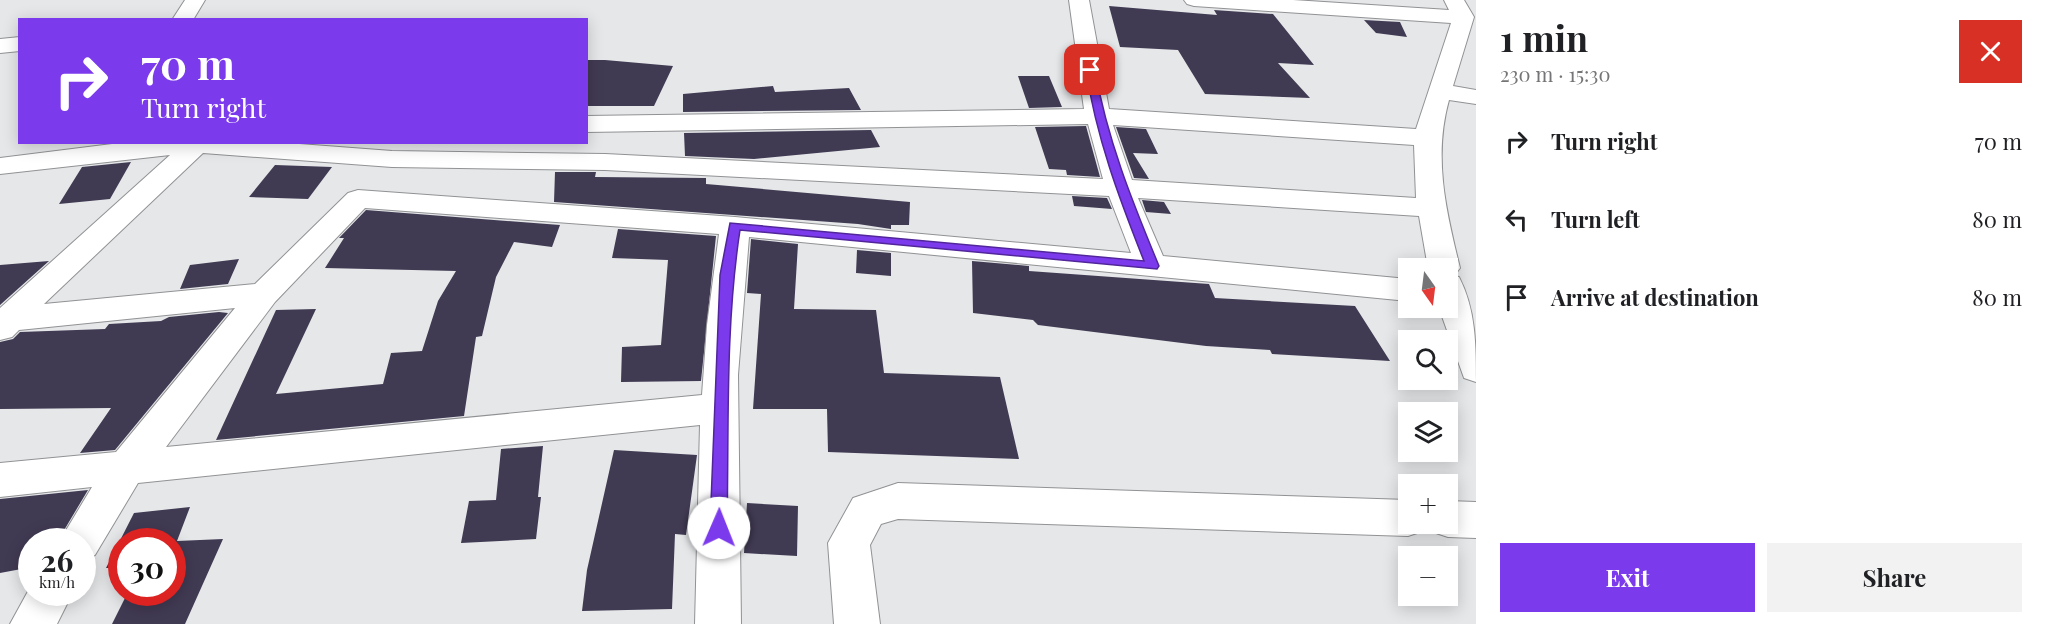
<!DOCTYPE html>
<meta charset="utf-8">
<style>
:root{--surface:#fff;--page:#f2f2f2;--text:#202124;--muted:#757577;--accent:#7c3aed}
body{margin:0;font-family:"Playfair Display",serif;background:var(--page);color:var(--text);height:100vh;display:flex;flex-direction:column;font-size:22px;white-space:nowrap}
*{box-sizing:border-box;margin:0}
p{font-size:20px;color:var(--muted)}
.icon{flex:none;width:33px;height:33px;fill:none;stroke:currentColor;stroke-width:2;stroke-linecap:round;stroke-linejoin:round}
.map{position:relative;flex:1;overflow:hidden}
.side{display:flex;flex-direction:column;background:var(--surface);width:570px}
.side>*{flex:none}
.hud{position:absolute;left:18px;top:18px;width:570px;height:126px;border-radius:0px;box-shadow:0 3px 15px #0003;background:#7c3aed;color:#fff;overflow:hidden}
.needle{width:39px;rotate:166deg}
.tools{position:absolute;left:1398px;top:258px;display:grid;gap:12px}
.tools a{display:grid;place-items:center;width:60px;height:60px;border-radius:0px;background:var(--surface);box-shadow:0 3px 15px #0003;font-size:30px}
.speed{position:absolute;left:18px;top:528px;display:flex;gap:12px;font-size:30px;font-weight:700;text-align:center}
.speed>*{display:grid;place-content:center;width:78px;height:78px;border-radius:50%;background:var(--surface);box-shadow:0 3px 15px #0003;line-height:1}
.speed small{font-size:15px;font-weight:400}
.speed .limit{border:9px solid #d22;background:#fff;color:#111}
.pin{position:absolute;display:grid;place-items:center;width:51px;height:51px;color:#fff;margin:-26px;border-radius:12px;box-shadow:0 3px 9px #0006}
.me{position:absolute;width:66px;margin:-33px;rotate:1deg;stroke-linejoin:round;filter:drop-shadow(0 0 4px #0008)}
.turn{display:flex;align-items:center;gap:21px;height:126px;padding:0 24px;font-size:27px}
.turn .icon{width:78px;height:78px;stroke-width:2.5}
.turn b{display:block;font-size:42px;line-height:51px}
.round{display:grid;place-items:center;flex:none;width:63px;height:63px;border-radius:0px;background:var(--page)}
.summary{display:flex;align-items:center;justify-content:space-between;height:102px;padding:0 24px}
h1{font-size:36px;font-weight:700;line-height:45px}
.primary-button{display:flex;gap:12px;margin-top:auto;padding:12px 24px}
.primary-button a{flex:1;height:69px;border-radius:0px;background:var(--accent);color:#fff;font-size:24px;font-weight:700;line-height:69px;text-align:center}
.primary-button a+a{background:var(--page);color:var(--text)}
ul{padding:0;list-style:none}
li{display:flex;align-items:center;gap:18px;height:78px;padding:0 24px}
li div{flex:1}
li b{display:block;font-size:22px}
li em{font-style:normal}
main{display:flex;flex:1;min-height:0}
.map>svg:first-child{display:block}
</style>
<main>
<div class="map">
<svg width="1476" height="624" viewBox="0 0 1476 624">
<rect width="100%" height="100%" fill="#e5e7e9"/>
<path fill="#413a53" d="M 1109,6 L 1217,15 L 1214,10 L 1273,14 L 1314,65 L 1278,63 L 1310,98 L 1205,94 L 1178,50 L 1120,47 Z
M 1364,20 L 1400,22 L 1407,37 L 1376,33 Z
M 586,60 L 605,60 L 673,66 L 654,106 L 586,106 Z
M 1018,76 L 1049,76 L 1062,107 L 1029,108 Z
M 773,86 L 775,92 L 849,88 L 861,110 L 683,112 L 683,94 Z
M 1086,126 L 1100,177 L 1067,175 L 1066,170 L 1049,169 L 1035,127 Z
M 1116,127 L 1146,129 L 1158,154 L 1133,153 L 1149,179 L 1134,178 Z
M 871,130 L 880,147 L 754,159 L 685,156 L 684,133 Z
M 131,162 L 110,199 L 59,204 L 82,167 Z
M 275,165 L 332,167 L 308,199 L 249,197 Z
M 555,172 L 596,172 L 595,177 L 706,178 L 706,184 L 910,202 L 909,225 L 891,225 L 891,229 L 858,224 L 554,202 Z
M 1072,196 L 1107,198 L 1112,209 L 1074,206 Z
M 1142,200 L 1164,202 L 1171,214 L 1146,212 Z
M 366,210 L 560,225 L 552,247 L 514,242 L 496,277 L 482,336 L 476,337 L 464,416 L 216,440 L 276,310 L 316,309 L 276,394 L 383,384 L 391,353 L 422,351 L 438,301 L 456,271 L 325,268 L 344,238 L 339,238 Z
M 618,229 L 716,236 L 701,381 L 621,382 L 622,347 L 661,345 L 668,260 L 612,258 Z
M 751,239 L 798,244 L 794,309 L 876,310 L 884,373 L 1000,377 L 1019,459 L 828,452 L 827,409 L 753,409 L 761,294 L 747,293 Z
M 857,250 L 891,253 L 891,276 L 856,273 Z
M 239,259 L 228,284 L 180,289 L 190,265 Z
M 49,261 L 0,305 L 0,265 Z
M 972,261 L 1029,266 L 1029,271 L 1209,284 L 1215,298 L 1355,306 L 1390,361 L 1272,354 L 1270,350 L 1206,346 L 1038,325 L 1033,320 L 973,313 Z
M 219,312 L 228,313 L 115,450 L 80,453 L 111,408 L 0,409 L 0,342 L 13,339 L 20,332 L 105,329 L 109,324 L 161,321 L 169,317 Z
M 543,446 L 538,497 L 541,497 L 536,539 L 461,543 L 469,501 L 496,500 L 501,449 Z
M 614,450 L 697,455 L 686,535 L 675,534 L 672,609 L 582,611 L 587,570 Z
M 88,490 L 57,542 L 32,542 L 32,567 L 0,573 L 0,499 Z
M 747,503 L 798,506 L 797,556 L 744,553 Z
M 190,507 L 177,541 L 223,539 L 185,624 L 112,624 L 128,592 L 172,592 L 172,542 L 122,542 L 122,568 L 106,568 L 134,513 Z"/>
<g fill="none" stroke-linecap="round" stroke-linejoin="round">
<g stroke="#919294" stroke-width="2">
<path id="minor" d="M 185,0 L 205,0 L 193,20 L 172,20 Z
M 1069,0 L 1089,0 L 1109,109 L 1416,129 L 1451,23 L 1194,6 L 1187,4 L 1184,0 L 1293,0 L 1449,10 L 1444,0 L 1464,0 L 1474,17 L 1453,86 L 1476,90 L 1476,104 L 1449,100 C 1433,157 1446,211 1460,268 L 1454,276 L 1459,277 C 1476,310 1476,345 1476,382 L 1464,378 L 1439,308 L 1448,308 L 1448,268 L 1428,268 L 1419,216 L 1138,198 L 1163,256 L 1408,279 L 1408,301 L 749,237 L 738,375 L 741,624 L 695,624 L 700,425 L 138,483 L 95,555 L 82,560 L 82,542 L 59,542 L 92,487 L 0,497 L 0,463 L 116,452 L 235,308 L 19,330 L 12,337 L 0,340 L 0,308 L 170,155 L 0,174 L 0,158 L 128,142 L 273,142 L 392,151 L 605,154 L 1103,179 L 1088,124 L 586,132 L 586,116 L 1084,109 ZM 1113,125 L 1414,145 L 1416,198 L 1132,180 ZM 203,153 L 392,167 L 605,170 L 1109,196 L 1131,253 L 735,217 L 358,190 L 348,193 L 255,284 L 44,304 ZM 365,208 L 719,234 L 707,325 L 702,395 L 166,447 L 275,302 Z
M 20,37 L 20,51 L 0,53 L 0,39 Z
M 898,483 L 1408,500 L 1408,524 L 1426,524 L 1423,531 L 1408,536 L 898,519 L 881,524 L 870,545 L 880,624 L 834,624 L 828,543 L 853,498 Z
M 1448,501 L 1476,502 L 1476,538 L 1448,537 L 1433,532 L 1429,524 L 1448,524 Z
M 32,584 L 32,592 L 73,592 L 57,624 L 10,624 Z"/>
</g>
<use href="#minor" fill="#fff" fill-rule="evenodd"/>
</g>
<path fill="#7c3aed" stroke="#51269a" stroke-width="1.5" d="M 1090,67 L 1095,70 C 1107,139 1132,201 1159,266 L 1157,269 L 740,230 C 725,328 729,429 727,528 L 725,534 L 719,536 L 713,534 L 710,528 L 720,275 L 730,223 L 1144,261 C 1119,198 1096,137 1086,70 Z"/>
</svg>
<div class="tools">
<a><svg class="needle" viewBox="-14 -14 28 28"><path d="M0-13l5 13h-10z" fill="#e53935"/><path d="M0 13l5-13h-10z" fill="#757577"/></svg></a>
<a><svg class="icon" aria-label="search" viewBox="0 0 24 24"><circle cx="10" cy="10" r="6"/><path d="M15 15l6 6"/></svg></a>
<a><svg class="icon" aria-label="layers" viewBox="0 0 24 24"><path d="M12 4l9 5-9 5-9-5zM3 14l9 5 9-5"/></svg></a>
<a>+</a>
<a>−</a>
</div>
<div class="speed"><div>26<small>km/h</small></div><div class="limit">30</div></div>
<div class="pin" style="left:1090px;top:70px;background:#d93025"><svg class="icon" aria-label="arrive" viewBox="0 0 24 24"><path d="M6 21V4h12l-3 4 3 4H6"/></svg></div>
<svg class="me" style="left:719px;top:528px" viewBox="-20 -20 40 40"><circle r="19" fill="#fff"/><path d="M0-13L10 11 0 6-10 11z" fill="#7c3aed"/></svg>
<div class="hud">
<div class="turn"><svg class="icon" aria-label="right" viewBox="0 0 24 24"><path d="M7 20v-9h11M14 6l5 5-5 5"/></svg><div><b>70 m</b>Turn right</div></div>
</div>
</div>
<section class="side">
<div class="summary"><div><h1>1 min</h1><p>230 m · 15:30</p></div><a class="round" style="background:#d93025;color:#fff"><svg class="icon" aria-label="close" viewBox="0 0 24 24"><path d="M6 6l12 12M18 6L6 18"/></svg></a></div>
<ul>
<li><svg class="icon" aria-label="right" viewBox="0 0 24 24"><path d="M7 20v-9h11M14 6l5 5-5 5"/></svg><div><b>Turn right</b></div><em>70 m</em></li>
<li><svg class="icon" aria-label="left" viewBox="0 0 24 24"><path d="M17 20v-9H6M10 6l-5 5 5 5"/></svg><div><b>Turn left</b></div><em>80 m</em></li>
<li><svg class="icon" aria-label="arrive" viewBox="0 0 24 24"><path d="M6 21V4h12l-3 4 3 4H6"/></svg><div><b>Arrive at destination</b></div><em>80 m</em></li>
</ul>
<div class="primary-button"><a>Exit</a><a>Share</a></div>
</section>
</main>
